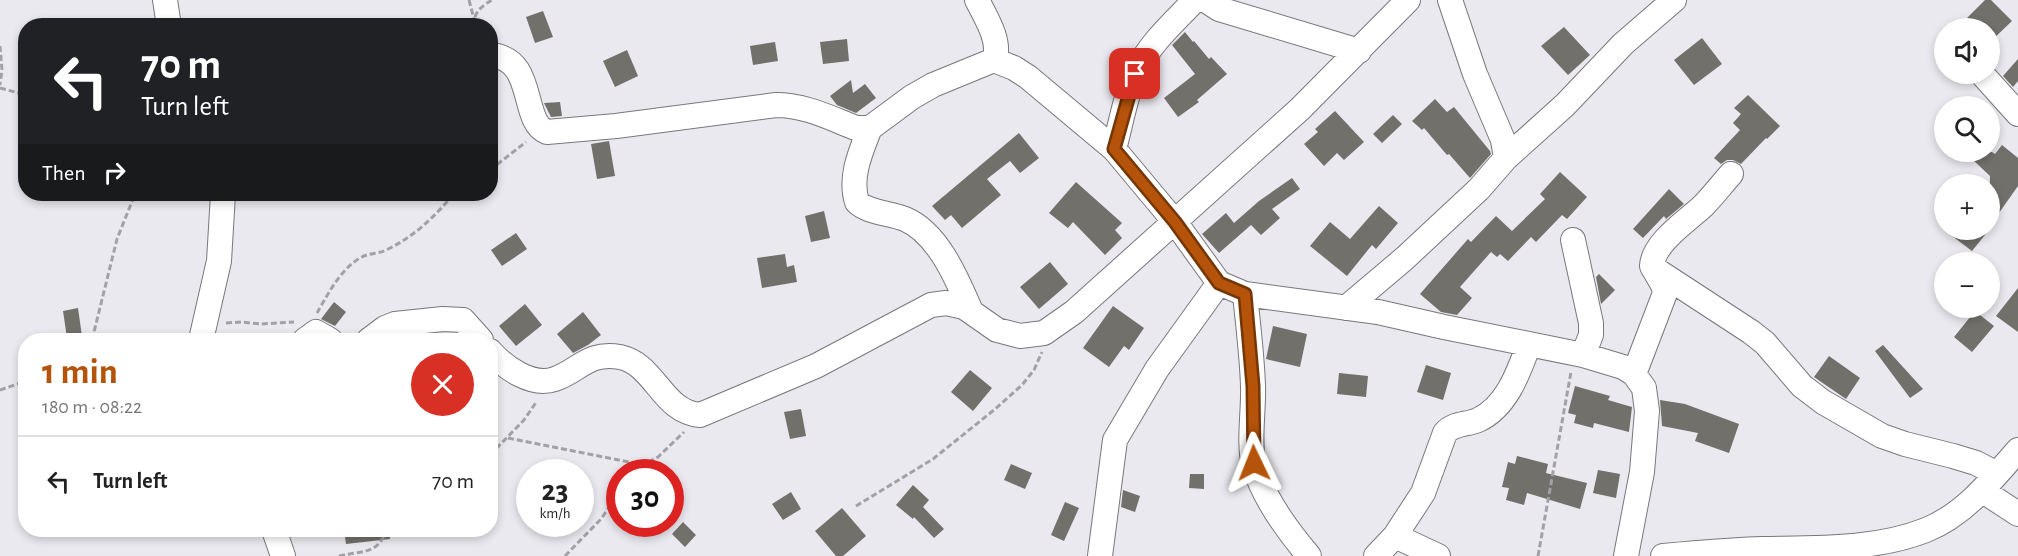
<!DOCTYPE html>
<meta charset="utf-8">
<style>
:root{--surface:#fff;--page:#f6f6f6;--text:#222;--muted:#767676;--line:#e0e0e0;--accent:#b45309}
body{margin:0;font-family:"Alegreya Sans",sans-serif;background:var(--page);color:var(--text);height:100vh;display:flex;flex-direction:column;font-size:22px;white-space:nowrap}
*{box-sizing:border-box;margin:0}
p{font-size:20px;color:var(--muted)}
.icon{flex:none;width:33px;height:33px;fill:none;stroke:currentColor;stroke-width:2;stroke-linecap:round;stroke-linejoin:round}
.map{position:relative;flex:1;overflow:hidden}
.details{position:absolute;left:18px;top:333px;width:480px;height:204px;display:flex;flex-direction:column;background:var(--surface);border-radius:24px;box-shadow:0 3px 9px #0003}
.details>*{flex:none}
.top-card{position:absolute;left:18px;top:18px;width:480px;height:183px;border-radius:24px;box-shadow:0 3px 9px #0003;background:#202124;color:#fff;overflow:hidden}
.fabs{position:absolute;left:1934px;top:18px;display:grid;gap:12px}
.fabs a{display:grid;place-items:center;width:66px;height:66px;border-radius:50%;background:var(--surface);box-shadow:0 3px 9px #0003;font-size:30px}
.speed{position:absolute;left:516px;top:459px;display:flex;gap:12px;font-size:30px;font-weight:700;text-align:center}
.speed>*{display:grid;place-content:center;width:78px;height:78px;border-radius:50%;background:var(--surface);box-shadow:0 3px 9px #0003;line-height:1}
.speed small{font-size:15px;font-weight:400}
.speed .limit{border:9px solid #d22;background:#fff;color:#111}
.pin{position:absolute;display:grid;place-items:center;width:51px;height:51px;color:#fff;margin:-26px;border-radius:12px;box-shadow:0 3px 9px #0006}
.me{position:absolute;width:66px;margin:-33px;rotate:358deg;stroke-linejoin:round;filter:drop-shadow(0 0 4px #0008)}
.turn{display:flex;align-items:center;gap:21px;height:126px;padding:0 24px;font-size:27px}
.turn .icon{width:78px;height:78px;stroke-width:2.5}
.turn b{display:block;font-size:42px;line-height:51px}
.then{display:flex;align-items:center;height:57px;padding:0 24px;background:#0003;gap:12px;font-size:22px}
.round{display:grid;place-items:center;flex:none;width:63px;height:63px;border-radius:32px;background:var(--page)}
.overview{display:flex;align-items:center;justify-content:space-between;height:102px;padding:0 24px}
h1{font-size:36px;font-weight:600;line-height:45px;color:var(--accent)}
ul{padding:0;list-style:none}
li{display:flex;align-items:center;gap:18px;height:90px;padding:0 24px;border-top:2px solid var(--line)}
li div{flex:1}
li b{display:block;font-size:22px}
li em{font-style:normal}
.map>svg:first-child{display:block}
</style>
<div class="map">
<svg width="2018" height="556" viewBox="0 0 2018 556">
<rect width="100%" height="100%" fill="#eae9ef"/>
<path fill="#72706b" d="M 1985,0 L 1991,0 L 2012,21 L 1989,43 L 1989,28 L 1965,28 L 1971,22 L 1967,18 Z
M 543,11 L 553,37 L 535,43 L 526,17 Z
M 1564,27 L 1590,55 L 1568,75 L 1541,46 Z
M 1185,32 L 1193,42 L 1194,41 L 1209,59 L 1211,57 L 1227,74 L 1197,100 L 1199,102 L 1178,117 L 1164,98 L 1195,74 L 1172,45 Z
M 1702,38 L 1722,64 L 1694,85 L 1674,60 Z
M 847,39 L 849,61 L 823,64 L 820,42 Z
M 775,42 L 778,61 L 753,65 L 750,46 Z
M 627,50 L 638,76 L 615,87 L 603,61 Z
M 2018,59 L 2018,81 L 2013,87 L 2003,76 Z
M 851,80 L 853,93 L 865,84 L 876,98 L 856,113 L 837,105 L 830,96 Z
M 1748,95 L 1780,126 L 1767,139 L 1766,138 L 1741,164 L 1733,160 L 1727,160 L 1721,164 L 1714,158 L 1740,130 L 1733,123 L 1741,114 L 1734,108 Z
M 1435,99 L 1447,112 L 1454,107 L 1490,151 L 1491,154 L 1470,178 L 1449,154 L 1447,155 L 1424,128 L 1422,130 L 1412,121 Z
M 560,102 L 562,116 L 551,117 L 544,103 Z
M 1335,111 L 1364,142 L 1344,160 L 1337,153 L 1324,166 L 1304,144 L 1318,132 L 1315,129 Z
M 1393,115 L 1402,124 L 1382,143 L 1373,134 Z
M 1019,133 L 1039,158 L 1020,173 L 1010,161 L 987,179 L 1001,195 L 962,228 L 951,215 L 945,220 L 932,206 Z
M 609,141 L 615,176 L 597,179 L 591,144 Z
M 2002,145 L 2018,158 L 2018,186 L 1989,227 L 1990,176 L 1972,159 L 1979,152 L 1992,152 L 1995,154 Z
M 1560,172 L 1587,197 L 1567,219 L 1562,215 L 1536,242 L 1531,237 L 1508,261 L 1500,254 L 1497,257 L 1491,252 L 1460,287 L 1472,298 L 1457,315 L 1441,312 L 1420,294 L 1468,239 L 1471,242 L 1496,216 L 1512,231 L 1545,199 L 1540,194 Z
M 1292,178 L 1300,189 L 1272,209 L 1280,218 L 1261,235 L 1251,225 L 1219,253 L 1202,234 L 1226,213 L 1234,223 L 1259,201 Z
M 1076,182 L 1122,223 L 1115,230 L 1122,238 L 1105,255 L 1073,222 L 1068,228 L 1049,213 Z
M 1669,189 L 1684,204 L 1666,219 L 1664,216 L 1643,238 L 1633,229 Z
M 1379,206 L 1398,223 L 1376,249 L 1372,245 L 1347,276 L 1310,246 L 1330,222 L 1350,239 Z
M 824,211 L 830,238 L 811,242 L 805,216 Z
M 1944,230 L 1989,230 L 1972,251 Z
M 516,233 L 527,249 L 502,266 L 491,250 Z
M 785,254 L 787,267 L 794,265 L 797,282 L 762,288 L 757,258 Z
M 1050,262 L 1068,284 L 1039,309 L 1020,287 Z
M 1599,274 L 1615,290 L 1601,304 L 1596,277 Z
M 2018,288 L 2018,332 L 1996,316 Z
M 334,302 L 346,312 L 335,326 L 321,319 Z
M 525,304 L 542,325 L 516,346 L 499,326 Z
M 1113,306 L 1144,328 L 1129,350 L 1124,346 L 1109,367 L 1083,348 Z
M 78,308 L 82,336 L 67,338 L 63,311 Z
M 1975,311 L 1994,326 L 1972,352 L 1954,337 Z
M 583,312 L 601,335 L 588,345 L 573,353 L 557,334 Z
M 1273,326 L 1307,334 L 1300,367 L 1266,359 Z
M 1883,345 L 1923,389 L 1910,398 L 1875,351 Z
M 1829,356 L 1860,378 L 1846,399 L 1814,377 Z
M 1426,365 L 1451,373 L 1443,400 L 1417,392 Z
M 970,370 L 992,388 L 973,411 L 951,392 Z
M 1339,373 L 1368,376 L 1366,397 L 1337,394 Z
M 1575,386 L 1610,396 L 1608,400 L 1632,407 L 1629,432 L 1594,423 L 1593,428 L 1574,423 L 1576,415 L 1568,413 Z
M 1660,400 L 1685,404 L 1739,424 L 1729,453 L 1695,441 L 1698,433 L 1662,426 Z
M 801,409 L 806,436 L 790,439 L 784,412 Z
M 1517,456 L 1548,464 L 1546,473 L 1587,483 L 1580,509 L 1527,493 L 1524,505 L 1506,500 L 1509,488 L 1502,487 L 1508,462 L 1515,464 Z
M 1011,464 L 1032,473 L 1025,489 L 1004,480 Z
M 1598,470 L 1620,474 L 1616,498 L 1593,493 Z
M 1190,474 L 1204,474 L 1204,489 L 1189,488 Z
M 913,485 L 929,500 L 923,507 L 944,529 L 934,538 L 914,517 L 913,519 L 896,505 Z
M 1123,490 L 1140,496 L 1135,512 L 1121,507 Z
M 791,492 L 801,509 L 783,520 L 772,504 Z
M 1065,502 L 1079,508 L 1064,541 L 1051,535 Z
M 842,508 L 866,536 L 843,556 L 836,556 L 815,531 Z
M 683,522 L 696,535 L 685,547 L 672,534 Z
M 344,530 L 389,530 L 390,539 L 346,544 Z"/>
<g fill="none" stroke-linecap="round" stroke-linejoin="round">
<g stroke="#78777c" stroke-width="26">
<path id="minor" d="M 165,0 L 169,26
M 1205,0 L 1219,9 L 1359,51
M 1450,0 L 1475,74 L 1503,140 L 1506,158
M 490,55 C 537,58 520,122 547,132 L 616,126 L 776,105 C 805,105 830,118 856,128 L 870,128 L 912,97 L 933,85 L 994,60 C 1002,42 985,16 977,0
M 994,60 L 1014,68 L 1028,77 L 1114,149 L 1175,222 L 1219,283 L 1245,294 L 1378,312 L 1444,327 L 1583,355 L 1623,367 L 1634,374 L 1644,388 L 1647,411 L 1642,472 L 1626,556
M 1982,74 L 2018,114
M 870,128 C 861,151 849,177 857,202 C 868,213 891,213 905,219 C 938,233 957,279 970,309
M 1114,149 C 1121,124 1125,96 1136,72 C 1149,44 1174,22 1195,0
M 1573,240 L 1591,323 L 1591,335 L 1583,355
M 1653,268 L 1751,332 L 1765,343 L 1802,386 L 1823,402 L 1882,436 L 1905,444 L 1953,456 L 1976,463 L 1997,474
M 1245,294 C 1248,325 1252,355 1253,386 C 1254,411 1248,442 1254,465 C 1263,498 1287,530 1309,556
M 1346,308 L 1405,258 L 1479,189 L 1506,158 L 1565,105 L 1623,44 L 1674,0
M 201,340 L 219,261 L 223,194
M 305,340 L 316,332 L 330,340
M 369,340 L 385,328 L 395,324 L 443,319 L 463,320 L 481,340
M 490,351 C 505,368 532,387 555,379 C 579,371 588,351 620,357 C 655,364 662,412 700,415 L 816,366 L 931,305 L 946,303 L 964,307 L 997,330 L 1020,336 L 1044,333 L 1074,312 L 1300,109 L 1408,0
M 1634,374 L 1665,293 L 1663,285 L 1652,266 C 1653,243 1687,221 1703,206 C 1713,196 1722,184 1731,174
M 1983,491 L 2018,514
M 274,530 L 283,556
M 1395,536 L 1438,556
M 1100,556 L 1115,440 L 1157,369 L 1219,283
M 1376,556 L 1395,536 L 1423,493 L 1445,433 C 1453,423 1467,425 1478,420 C 1507,407 1519,371 1529,344
M 1663,556 C 1696,553 1730,550 1763,549 C 1817,548 1876,550 1926,530 C 1964,515 1992,480 2018,450"/>
</g>
<path stroke="#a2a2a6" stroke-width="3" stroke-dasharray="6 3" stroke-linecap="butt" d="M 469,0 L 474,19
M 475,26 C 472,13 482,6 492,0
M 0,46 L 2,70 L 0,85
M 0,88 L 26,95
M 490,170 L 526,142
M 317,313 C 328,294 340,270 360,258 C 368,253 378,254 386,250 C 414,237 434,217 454,194
M 226,323 L 241,322 L 261,324 L 294,322
M 92,340 L 117,239 L 135,194
M 0,390 L 26,381
M 508,438 L 644,465 L 658,457 L 684,432
M 490,455 L 524,420 L 537,401
M 637,472 L 644,465
M 856,506 L 933,459 L 994,410 L 1022,385 L 1034,370 L 1042,352
M 339,556 C 363,550 376,556 387,530
M 565,556 L 601,519 L 620,491
M 1538,556 L 1571,372"/>
<use href="#minor" stroke="#fff" stroke-width="24"/>
</g>
<g fill="none" stroke-linecap="round" stroke-linejoin="round">
<g stroke="#753606" stroke-width="15">
<path id="route" d="M 1135,74 L 1114,149 L 1175,222 L 1219,283 L 1245,294 L 1253,386 L 1254,463"/>
</g>
<use href="#route" stroke="#b45309" stroke-width="10"/>
</g>
</svg>
<div class="fabs">
<a><svg class="icon" aria-label="sound" viewBox="0 0 24 24"><path d="M4 9h4l5-4v14l-5-4H4zM17 9q2 3 0 6"/></svg></a>
<a><svg class="icon" aria-label="search" viewBox="0 0 24 24"><circle cx="10" cy="10" r="6"/><path d="M15 15l6 6"/></svg></a>
<a>+</a>
<a>−</a>
</div>
<div class="speed"><div>23<small>km/h</small></div><div class="limit">30</div></div>
<div class="pin" style="left:1135px;top:74px;background:#d93025"><svg class="icon" aria-label="arrive" viewBox="0 0 24 24"><path d="M6 21V4h12l-3 4 3 4H6"/></svg></div>
<svg class="me" style="left:1254px;top:463px" viewBox="-20 -20 40 40"><path d="M0-17L14 15 0 8-14 15z" fill="#b45309" stroke="#fff" stroke-width="4"/></svg>
<div class="top-card">
<div class="turn"><svg class="icon" aria-label="left" viewBox="0 0 24 24"><path d="M17 20v-9H6M10 6l-5 5 5 5"/></svg><div><b>70 m</b>Turn left</div></div>
<div class="then">Then<svg class="icon" aria-label="right" viewBox="0 0 24 24"><path d="M7 20v-9h11M14 6l5 5-5 5"/></svg></div>
</div>
<section class="details">
<div class="overview"><div><h1>1 min</h1><p>180 m · 08:22</p></div><a class="round" style="background:#d93025;color:#fff"><svg class="icon" aria-label="close" viewBox="0 0 24 24"><path d="M6 6l12 12M18 6L6 18"/></svg></a></div>
<ul>
<li><svg class="icon" aria-label="left" viewBox="0 0 24 24"><path d="M17 20v-9H6M10 6l-5 5 5 5"/></svg><div><b>Turn left</b></div><em>70 m</em></li>
</ul>
</section>
</div>
